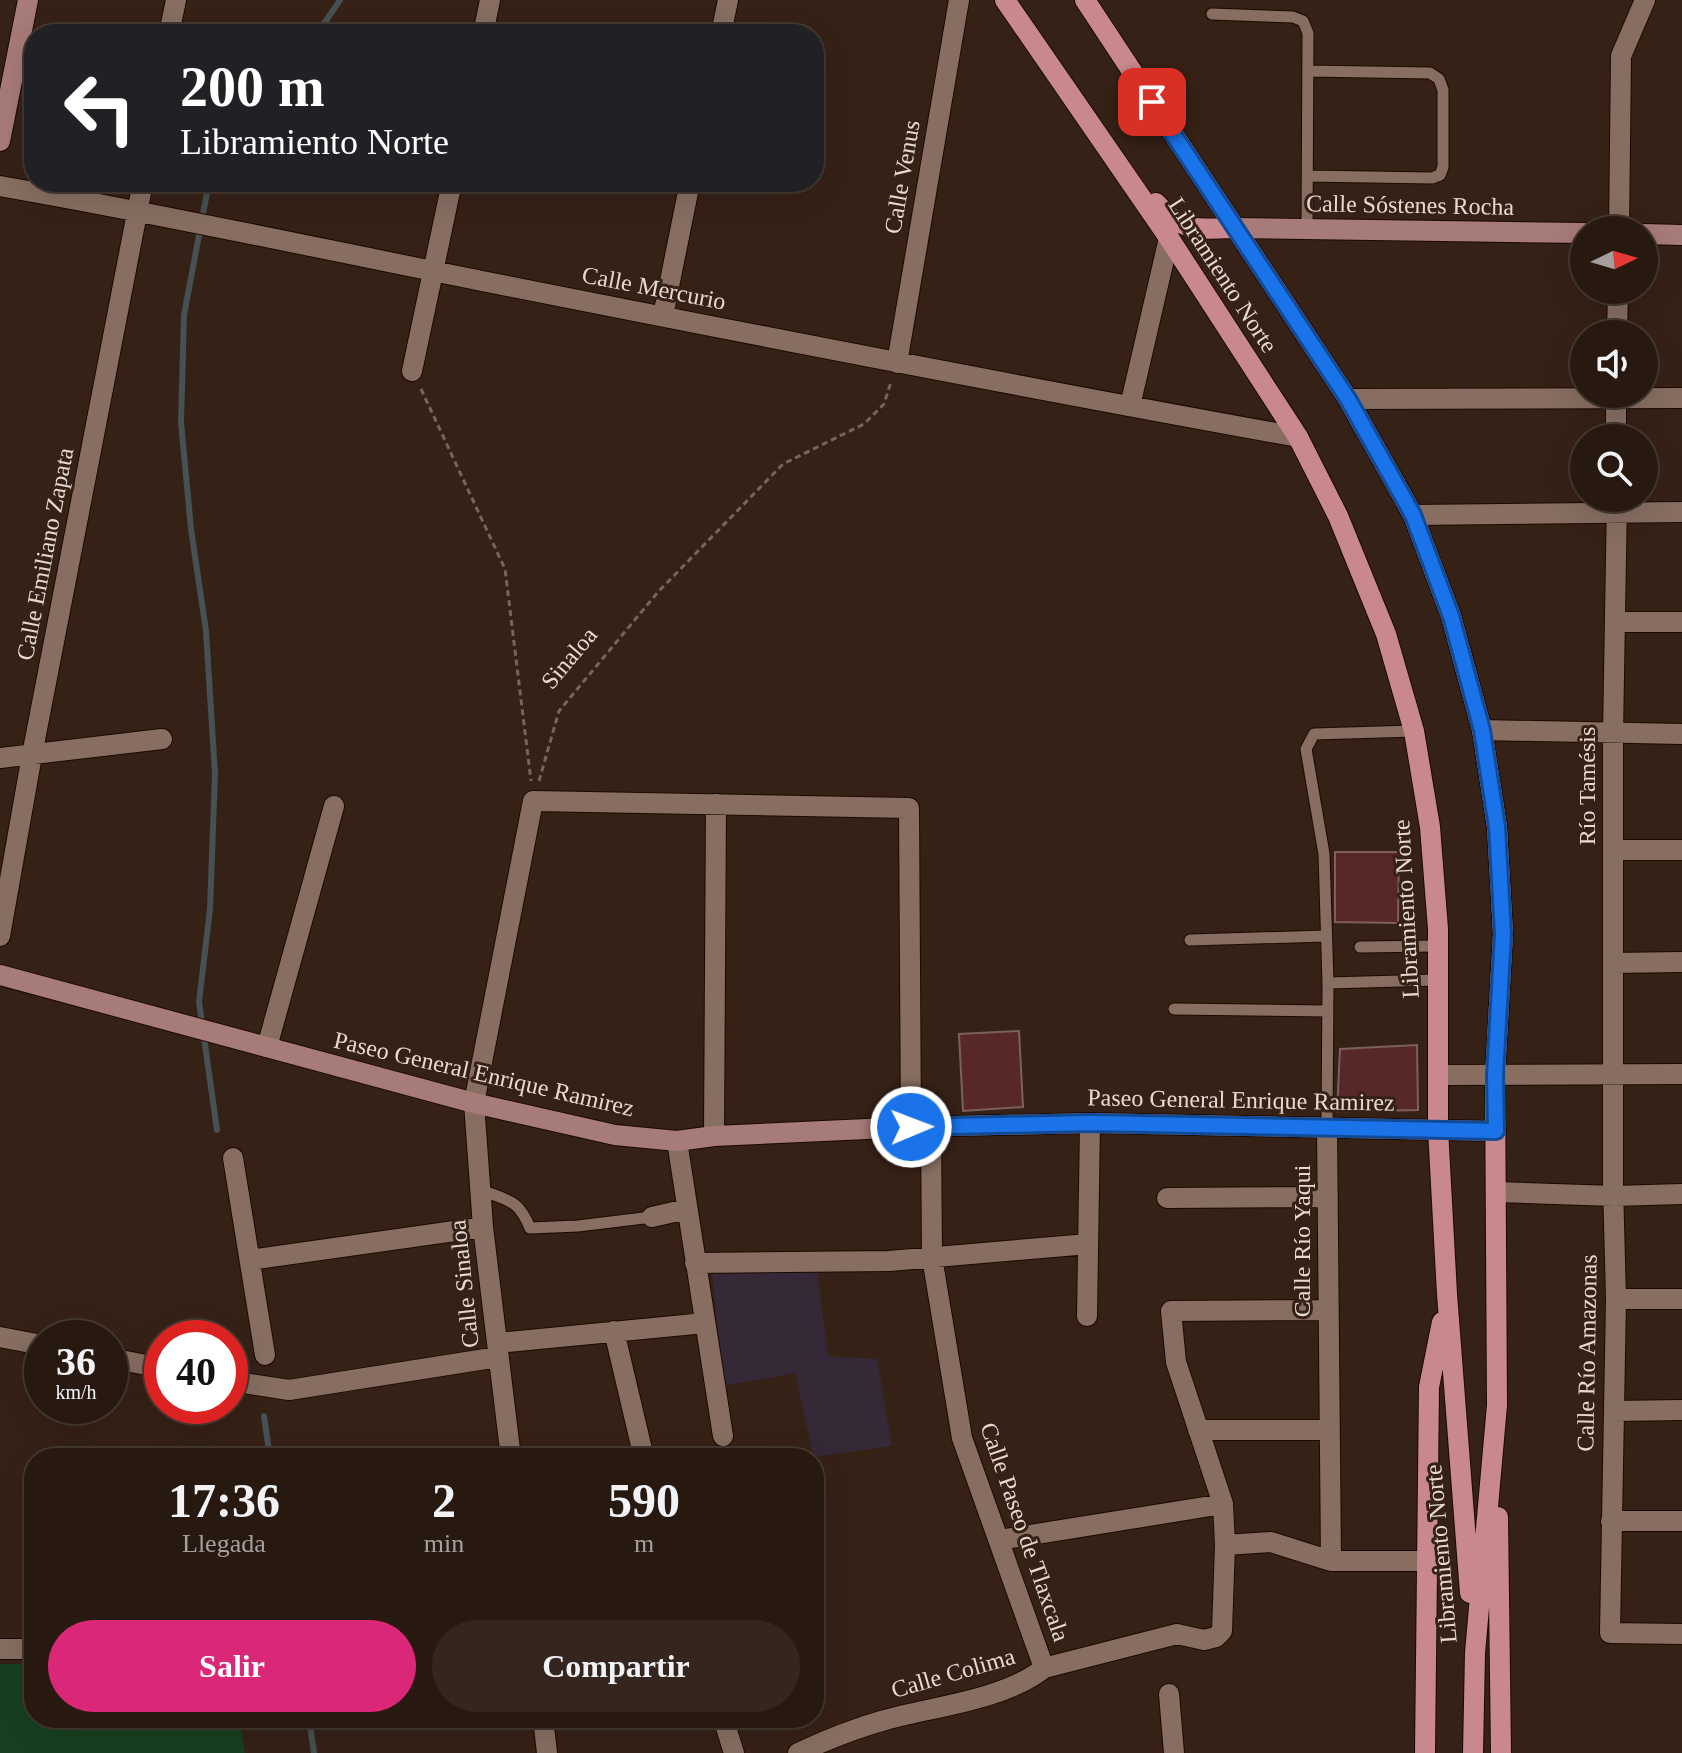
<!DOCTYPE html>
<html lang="es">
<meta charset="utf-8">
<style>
:root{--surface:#281910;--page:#34261e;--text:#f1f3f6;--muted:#a5a09f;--line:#443830;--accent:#db2777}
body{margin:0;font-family:"Times New Roman",serif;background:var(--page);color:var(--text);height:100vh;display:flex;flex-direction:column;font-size:30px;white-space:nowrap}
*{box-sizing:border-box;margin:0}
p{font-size:26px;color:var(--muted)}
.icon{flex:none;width:44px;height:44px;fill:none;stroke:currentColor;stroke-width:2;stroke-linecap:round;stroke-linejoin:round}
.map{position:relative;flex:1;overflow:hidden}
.panel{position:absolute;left:24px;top:1448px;width:800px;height:280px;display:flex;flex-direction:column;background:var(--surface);border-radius:32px;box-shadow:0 8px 32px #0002,0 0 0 2px var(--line)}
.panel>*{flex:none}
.hud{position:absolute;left:24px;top:24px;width:800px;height:168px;border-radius:32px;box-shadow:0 8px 32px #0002,0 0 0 2px var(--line);background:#202124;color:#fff;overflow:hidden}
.needle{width:52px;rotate:85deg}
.buttons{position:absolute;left:1570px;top:216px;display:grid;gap:16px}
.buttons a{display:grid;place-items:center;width:88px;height:88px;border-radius:50%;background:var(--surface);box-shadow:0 8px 32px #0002,0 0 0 2px var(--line);font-size:40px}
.speed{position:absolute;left:24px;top:1320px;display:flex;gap:16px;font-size:40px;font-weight:700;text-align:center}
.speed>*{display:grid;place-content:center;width:104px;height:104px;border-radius:50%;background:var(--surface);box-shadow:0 8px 32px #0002,0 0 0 2px var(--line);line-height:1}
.speed small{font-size:20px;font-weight:400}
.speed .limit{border:12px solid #d22;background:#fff;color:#111}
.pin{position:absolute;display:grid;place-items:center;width:68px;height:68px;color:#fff;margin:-34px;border-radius:16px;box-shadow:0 4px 12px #0006}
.me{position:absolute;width:88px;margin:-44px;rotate:89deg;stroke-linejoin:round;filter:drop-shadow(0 0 6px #0008)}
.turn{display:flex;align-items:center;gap:28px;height:168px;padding:0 24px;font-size:36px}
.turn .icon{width:104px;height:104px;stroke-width:2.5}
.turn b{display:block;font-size:56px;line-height:68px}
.eta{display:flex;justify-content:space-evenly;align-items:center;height:136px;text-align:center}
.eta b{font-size:48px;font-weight:600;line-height:56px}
.primary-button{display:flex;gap:16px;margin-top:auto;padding:16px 24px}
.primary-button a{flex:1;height:92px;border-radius:48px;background:var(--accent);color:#fff;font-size:32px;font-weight:600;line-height:92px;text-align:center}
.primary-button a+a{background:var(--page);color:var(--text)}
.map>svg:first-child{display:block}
</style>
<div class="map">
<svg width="1682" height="1753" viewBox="0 0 1682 1753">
<rect width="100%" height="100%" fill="#362116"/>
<path fill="#362937" d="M 816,1264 L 828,1356 L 877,1359 L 892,1446 L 814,1457 L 795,1373 L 723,1386 L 712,1270 Z"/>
<path fill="#174020" d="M 0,1664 L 34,1664 L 34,1718 L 239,1718 L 245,1753 L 0,1753 Z"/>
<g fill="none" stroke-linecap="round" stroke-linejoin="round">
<path stroke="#475052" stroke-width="6" d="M 317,34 L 340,0
M 209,182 L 184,315 L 181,422 L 191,529 L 206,631 L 215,774 L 210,909 L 199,1002 L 217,1130
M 264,1416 L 270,1458
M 309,1718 L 314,1753"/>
</g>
<path fill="#582727" stroke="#7c605e" stroke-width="2" d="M 1335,852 L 1399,852 L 1398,923 L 1335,922 Z
M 1019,1031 L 1023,1107 L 963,1111 L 959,1034 Z
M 1417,1045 L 1418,1110 L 1337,1112 L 1340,1049 Z"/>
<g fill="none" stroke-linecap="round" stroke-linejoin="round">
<g stroke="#1c0a02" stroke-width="13">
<path id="lane" d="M 1212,14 L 1293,17 L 1303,21 L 1308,33 L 1307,229
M 1307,176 L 1432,178 L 1440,175 L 1443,167 L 1443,90 L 1439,79 L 1430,73 L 1308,71
M 1190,940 L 1326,936
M 1360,947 L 1438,946
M 1328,983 L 1437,980
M 1174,1009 L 1328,1011
M 1327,1127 L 1328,983 L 1324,854 L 1306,749 L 1314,734 L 1414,731
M 481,1190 C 509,1201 518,1199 530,1228 L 578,1226 L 652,1217"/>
</g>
<g stroke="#1c0a02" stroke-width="22">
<path id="street" d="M 169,34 L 176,0
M 483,34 L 490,0
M 721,34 L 728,0
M 0,186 C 162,214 322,249 482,281 C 754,335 1026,388 1298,437
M 1619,230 L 1621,56 L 1645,0
M 663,316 L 690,182
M 1617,334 L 1618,290
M 897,363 L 959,0
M 412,371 L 452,182
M 1616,394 L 1616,438
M 1348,399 L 1682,398
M 1130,406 L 1169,238
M 1617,498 L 1613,735 L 1613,1185 L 1616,1299 L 1610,1633 L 1682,1634
M 1413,515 L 1682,512
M 1616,622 L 1682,622
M 1482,730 L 1682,734
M 0,758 L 162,739
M 1613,850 L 1682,850
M 0,936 L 32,755 L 143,182
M 1613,963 L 1682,962
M 267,1047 L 334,806
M 1439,1075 L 1682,1074
M 931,1127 L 932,1257 L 962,1438 L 1044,1668
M 1327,1127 L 1331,1561
M 714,1136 L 716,804
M 677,1141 L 723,1436
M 233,1158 L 265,1355
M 1496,1192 L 1614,1196 L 1682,1194
M 1167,1198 L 1328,1197
M 652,1217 L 687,1209
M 250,1260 L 483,1227
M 695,1263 L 889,1261 L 1088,1244
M 1616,1299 L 1682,1299
M 1087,1316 L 1090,1123
M 614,1331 L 644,1458
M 0,1337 L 42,1345
M 497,1343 L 705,1323
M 110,1358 L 162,1368
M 230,1381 L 289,1390 L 498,1357
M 1614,1411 L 1682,1410
M 1198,1430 L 1329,1430
M 511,1458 L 483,1227 L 474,1103 L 533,801 L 909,808 L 911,1127
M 1611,1521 L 1682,1521
M 999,1540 L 1223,1504
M 1225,1545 L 1271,1542 L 1331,1561 L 1428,1561
M 0,1649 L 34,1649
M 1169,1694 L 1174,1753
M 543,1718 L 547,1753
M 723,1718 L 734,1753
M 798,1753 C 826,1740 856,1728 885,1720 C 932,1707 1007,1699 1044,1668 L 1177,1634 L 1204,1640 L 1216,1637 L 1222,1631 L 1225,1545 L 1223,1504 L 1176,1362 L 1171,1311 L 1328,1310"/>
</g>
<g stroke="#1c0a02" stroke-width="22">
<path id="secondary" d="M 0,141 L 28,0
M 1235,228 L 1584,233
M 1644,234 L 1682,235
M 0,975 L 474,1103 L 615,1135 L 677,1141 L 714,1136 L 911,1127 L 1090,1123 L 1496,1131"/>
</g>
<g stroke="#1c0a02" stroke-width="22">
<path id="primary" d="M 1005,0 L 1169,238 L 1298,437 L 1338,516 L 1386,634 L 1414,731 L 1430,827 L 1438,929 L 1438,1129 L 1447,1294 L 1470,1593
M 1085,0 L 1348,399 L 1413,515 L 1451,616 L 1482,730 L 1497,827 L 1503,934 L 1495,1075 L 1497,1405 L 1475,1653 L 1473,1753
M 1156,203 C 1182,233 1198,229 1235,228
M 1498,1517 L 1501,1753
M 1425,1753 L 1429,1387 L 1442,1322"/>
</g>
<path stroke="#77645b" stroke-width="3" stroke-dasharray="6 4" stroke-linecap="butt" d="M 421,389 L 505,569 L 531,781
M 539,781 L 559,711 L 658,592 L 783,464 L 864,424 L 884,404 L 891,382"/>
<use href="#lane" stroke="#876e61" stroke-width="11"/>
<use href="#street" stroke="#876e61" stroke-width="20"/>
<use href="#secondary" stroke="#a77b77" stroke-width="20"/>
<use href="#primary" stroke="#c8888d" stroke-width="20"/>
</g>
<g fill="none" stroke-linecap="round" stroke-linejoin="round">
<g stroke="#114b97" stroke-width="20">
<path id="route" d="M 911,1127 L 1090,1123 L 1496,1131 L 1495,1075 L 1503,934 L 1497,827 L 1482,730 L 1451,616 L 1413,515 L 1348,399 L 1152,102"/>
</g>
<use href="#route" stroke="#1a73e8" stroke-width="14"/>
</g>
<g text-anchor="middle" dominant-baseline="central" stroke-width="6" stroke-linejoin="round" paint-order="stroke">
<g font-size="24" fill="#e7d9d2" stroke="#362116">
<text transform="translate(902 177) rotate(-80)">Calle Venus</text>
<text transform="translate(1410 205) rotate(1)">Calle Sóstenes Rocha</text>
<text transform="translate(1223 275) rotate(57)">Libramiento Norte</text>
<text transform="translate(654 288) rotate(11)">Calle Mercurio</text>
<text transform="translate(45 554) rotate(-79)">Calle Emiliano Zapata</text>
<text transform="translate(569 658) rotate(-50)">Sinaloa</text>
<text transform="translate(1587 786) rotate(-90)">Río Tamésis</text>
<text transform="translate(1406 909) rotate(-93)">Libramiento Norte</text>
<text transform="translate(484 1074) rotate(13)">Paseo General Enrique Ramirez</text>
<text transform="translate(1241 1100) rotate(1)">Paseo General Enrique Ramirez</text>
<text transform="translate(1302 1241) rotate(-90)">Calle Río Yaqui</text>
<text transform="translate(464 1284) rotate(-96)">Calle Sinaloa</text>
<text transform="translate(1587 1353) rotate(-89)">Calle Río Amazonas</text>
<text transform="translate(1025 1532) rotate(71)">Calle Paseo de Tlaxcala</text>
<text transform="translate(1441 1554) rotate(-95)">Libramiento Norte</text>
<text transform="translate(953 1673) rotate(-16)">Calle Colima</text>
</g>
</g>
</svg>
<div class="buttons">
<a><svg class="needle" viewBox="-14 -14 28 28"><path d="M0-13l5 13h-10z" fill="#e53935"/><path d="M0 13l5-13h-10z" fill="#a5a09f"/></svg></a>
<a><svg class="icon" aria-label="sound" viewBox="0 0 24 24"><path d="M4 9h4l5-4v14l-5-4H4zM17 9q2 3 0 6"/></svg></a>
<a><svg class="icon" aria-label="search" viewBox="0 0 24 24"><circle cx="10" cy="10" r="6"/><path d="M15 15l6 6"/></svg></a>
</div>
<div class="speed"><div>36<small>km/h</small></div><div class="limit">40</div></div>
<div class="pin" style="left:1152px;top:102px;background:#d93025"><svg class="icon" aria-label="arrive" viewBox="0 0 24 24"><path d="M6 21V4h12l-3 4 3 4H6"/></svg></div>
<svg class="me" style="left:911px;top:1127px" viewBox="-20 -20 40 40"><circle r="17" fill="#1a73e8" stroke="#fff" stroke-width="3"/><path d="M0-11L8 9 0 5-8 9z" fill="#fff"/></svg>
<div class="hud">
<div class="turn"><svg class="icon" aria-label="left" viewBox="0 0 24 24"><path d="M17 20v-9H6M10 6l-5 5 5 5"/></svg><div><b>200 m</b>Libramiento Norte</div></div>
</div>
<section class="panel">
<div class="eta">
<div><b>17:36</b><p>Llegada</p></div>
<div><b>2</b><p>min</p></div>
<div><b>590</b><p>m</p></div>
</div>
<div class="primary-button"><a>Salir</a><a>Compartir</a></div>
</section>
</div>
